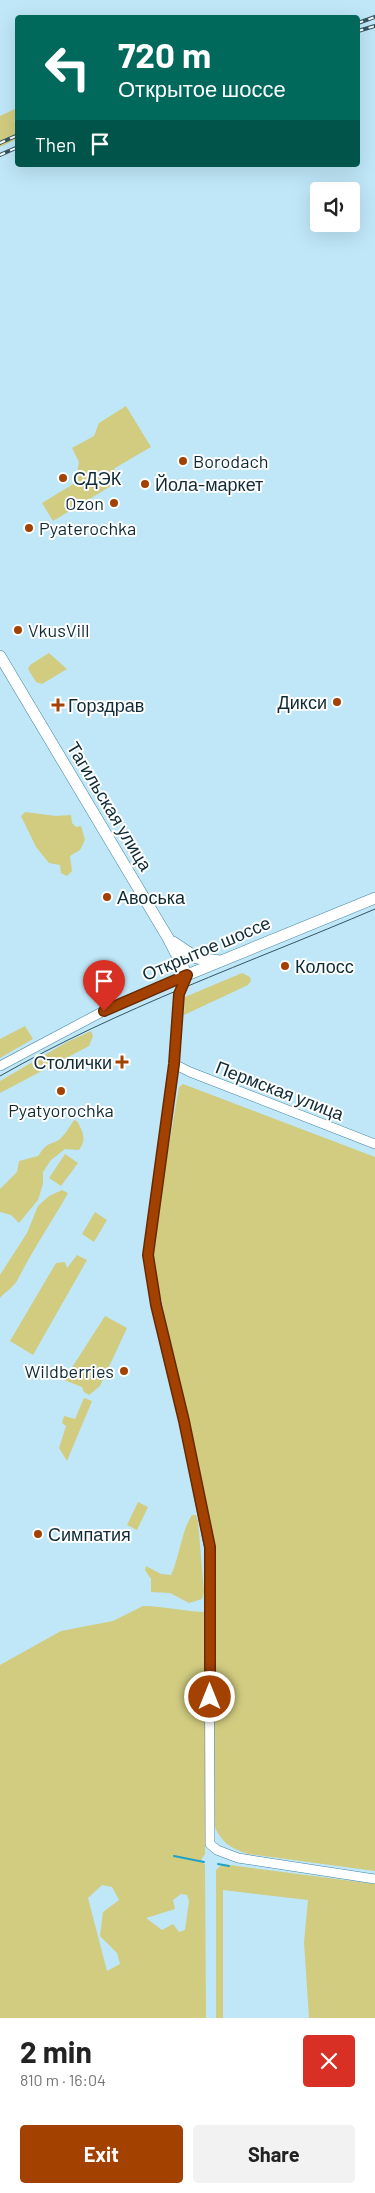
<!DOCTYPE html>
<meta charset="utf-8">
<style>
:root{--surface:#fff;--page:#f2f2f2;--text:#222;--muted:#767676;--accent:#a34101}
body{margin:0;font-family:Barlow,sans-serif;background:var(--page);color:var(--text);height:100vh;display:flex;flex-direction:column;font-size:19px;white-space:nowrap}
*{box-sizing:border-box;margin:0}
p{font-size:16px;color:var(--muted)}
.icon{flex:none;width:28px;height:28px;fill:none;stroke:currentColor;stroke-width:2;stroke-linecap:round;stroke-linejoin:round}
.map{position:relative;height:2018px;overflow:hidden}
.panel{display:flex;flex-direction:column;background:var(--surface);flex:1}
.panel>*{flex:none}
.top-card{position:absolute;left:15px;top:15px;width:345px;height:152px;border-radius:5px;box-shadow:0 5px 20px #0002;background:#00695c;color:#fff;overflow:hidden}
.buttons{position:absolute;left:310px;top:182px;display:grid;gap:10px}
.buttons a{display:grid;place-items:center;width:50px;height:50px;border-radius:5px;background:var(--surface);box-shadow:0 5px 20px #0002;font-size:25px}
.pin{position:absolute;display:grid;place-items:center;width:42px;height:42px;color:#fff;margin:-51px -21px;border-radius:50% 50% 50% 0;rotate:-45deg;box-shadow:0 0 5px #0007}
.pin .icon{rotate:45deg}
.me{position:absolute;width:55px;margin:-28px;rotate:0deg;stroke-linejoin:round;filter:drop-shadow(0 0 4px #0008)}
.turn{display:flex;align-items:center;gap:18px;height:105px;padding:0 20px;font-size:22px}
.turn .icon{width:65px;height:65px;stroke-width:2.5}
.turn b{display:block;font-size:35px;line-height:42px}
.then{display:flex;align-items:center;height:48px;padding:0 20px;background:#0003;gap:10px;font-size:19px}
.round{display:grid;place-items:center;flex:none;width:52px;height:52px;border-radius:5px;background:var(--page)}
.overview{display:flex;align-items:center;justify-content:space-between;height:85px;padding:0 20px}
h1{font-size:30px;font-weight:700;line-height:38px}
.action{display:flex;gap:10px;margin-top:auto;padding:10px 20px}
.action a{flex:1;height:58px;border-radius:5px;background:var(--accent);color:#fff;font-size:20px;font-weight:700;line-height:58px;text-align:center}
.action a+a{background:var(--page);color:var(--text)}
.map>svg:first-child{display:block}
</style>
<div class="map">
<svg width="375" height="2018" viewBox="0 0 375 2018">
<rect width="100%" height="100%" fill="#bfe7f8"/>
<path fill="#d1cc80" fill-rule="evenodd" d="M 17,108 L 17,118 L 13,122 L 17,120 L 17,139 L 0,147 L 0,116 Z
M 126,406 L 151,447 L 115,468 L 111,486 L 53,521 L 42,503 L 75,483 L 79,462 L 72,448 L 94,436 L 99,423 Z
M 49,653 L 67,669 L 42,684 L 36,682 L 28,669 L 30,665 Z
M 25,812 L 56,816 L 71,815 L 72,823 L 76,827 L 81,826 L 85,840 L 80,850 L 70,856 L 72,871 L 67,876 L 61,873 L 60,865 L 49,863 L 36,847 L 21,816 Z
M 242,973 L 250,977 L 251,981 L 248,985 L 184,1015 L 185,997 Z
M 25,1026 L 33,1039 L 0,1058 L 0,1039 Z
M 91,1031 L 93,1036 L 89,1046 L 0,1093 L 0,1081 L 67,1042 Z
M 183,1084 L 375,1157 L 375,1871 L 248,1854 C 230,1848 221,1842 214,1825 L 213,1549 L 162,1302 L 150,1257 L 179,1087 Z
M 74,1120 L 77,1121 C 83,1132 87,1139 79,1150 L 65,1149 L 51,1160 L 43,1172 L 43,1184 L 38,1200 L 19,1223 L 11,1215 L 0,1212 L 0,1189 L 17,1172 L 19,1161 L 38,1156 C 45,1146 46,1145 55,1142 C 63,1139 70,1126 74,1120 Z
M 65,1154 L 78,1163 L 61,1186 L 49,1178 Z
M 62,1190 L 68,1193 C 52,1222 33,1249 18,1279 C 15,1286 5,1292 0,1298 L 0,1275 L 27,1233 L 38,1206 L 49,1196 Z
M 95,1212 L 107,1220 L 94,1242 L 82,1234 Z
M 77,1255 L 87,1260 L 33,1355 L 10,1341 L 56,1263 L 65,1262 L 67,1268 Z
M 105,1316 L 127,1328 L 100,1386 L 89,1395 L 84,1392 L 82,1387 L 64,1380 Z
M 84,1398 L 92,1401 L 67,1461 L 59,1448 L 66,1426 L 62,1423 L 64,1416 L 75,1419 Z
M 138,1502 L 148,1507 L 137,1530 L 127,1525 Z
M 192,1515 L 196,1515 L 198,1521 L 204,1592 L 202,1599 L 189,1603 L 170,1593 L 151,1592 L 151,1579 L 145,1570 L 146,1566 L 161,1574 L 171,1575 C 180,1556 181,1532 192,1515 Z
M 143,1606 C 165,1606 185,1612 207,1612 L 205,1854 L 201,1860 L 205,1865 L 206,2018 L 0,2018 L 0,1665 L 61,1631 L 113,1621 ZM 102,1885 L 112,1887 L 119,1900 L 103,1912 L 100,1936 L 117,1953 L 120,1964 L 107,1971 L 88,1898 ZM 181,1894 L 187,1895 L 189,1901 L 185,1930 L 179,1932 L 173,1924 L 162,1930 L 146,1918 L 175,1909 L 173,1900 Z
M 222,1864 L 375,1884 L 375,2018 L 309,2018 L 304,1942 L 308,1900 L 223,1890 L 223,2018 L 216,2018 L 216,1870 Z"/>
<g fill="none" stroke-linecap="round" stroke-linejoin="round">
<path stroke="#20a1c8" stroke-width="2" d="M 174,1856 L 204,1862
M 218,1864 L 229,1866"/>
<g stroke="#40859f" stroke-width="10">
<path id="minor" d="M 187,975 L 179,994 L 174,1064 L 148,1255 L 156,1305 L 184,1421 L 209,1547 L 210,1844 L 217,1850 L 238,1858 L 375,1879
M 174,1064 L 190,1072 L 375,1144
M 0,1066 L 115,1005 L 187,975"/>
</g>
<g stroke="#40859f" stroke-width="12">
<path id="major" d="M 0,656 L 168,938 L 187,975 L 375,898
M 173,942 L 197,958 L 220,961"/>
</g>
<use href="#minor" stroke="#fff" stroke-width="9"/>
<use href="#major" stroke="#fff" stroke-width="11"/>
<path stroke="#355561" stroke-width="1" d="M 0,1076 C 119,1008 249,963 375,909"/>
<g stroke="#355561" stroke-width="4">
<path id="rail" d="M 358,23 L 375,17
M 358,31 L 375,26
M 0,143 L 18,135
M 0,155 L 18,147"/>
</g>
<use href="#rail" stroke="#fff" stroke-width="2" stroke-dasharray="5.5" stroke-linecap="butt"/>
</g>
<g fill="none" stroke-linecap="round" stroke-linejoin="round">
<g stroke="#6a2a01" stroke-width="12">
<path id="route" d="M 104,1011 L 187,975 L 179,994 L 174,1064 L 148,1255 L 156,1305 L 184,1421 L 210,1547 L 210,1697"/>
</g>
<use href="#route" stroke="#a34101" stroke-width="9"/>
</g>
<g fill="#a34101" stroke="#fff" stroke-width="2">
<circle cx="183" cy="461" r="5"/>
<circle cx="63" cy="478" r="5"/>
<circle cx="145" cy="484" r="5"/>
<circle cx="114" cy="503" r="5"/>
<circle cx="29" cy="528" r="5"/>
<circle cx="18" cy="630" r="5"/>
<circle cx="337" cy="702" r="5"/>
<path d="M55.5 697.5h5v5h5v5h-5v5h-5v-5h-5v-5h5z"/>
<circle cx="107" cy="897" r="5"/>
<circle cx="285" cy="966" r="5"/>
<path d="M119.5 1054.5h5v5h5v5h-5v5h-5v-5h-5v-5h5z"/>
<circle cx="61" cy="1091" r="5"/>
<circle cx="124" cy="1371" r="5"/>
<circle cx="38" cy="1534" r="5"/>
</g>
<g text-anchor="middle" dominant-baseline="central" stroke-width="4" stroke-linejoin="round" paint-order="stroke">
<g font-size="18" fill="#0e2b36" stroke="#fff" text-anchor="start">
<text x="193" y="461">Borodach</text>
<text x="73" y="478">СДЭК</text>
<text x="155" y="484">Йола-маркет</text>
<text x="104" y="503" text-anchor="end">Ozon</text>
<text x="39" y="528">Pyaterochka</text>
<text x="28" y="630">VkusVill</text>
<text x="327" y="702" text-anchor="end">Дикси</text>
<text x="68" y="705">Горздрав</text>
<text x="117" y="897">Авоська</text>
<text x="295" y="966">Колосс</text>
<text x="112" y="1062" text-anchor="end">Столички</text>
<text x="61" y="1110" text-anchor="middle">Pyatyorochka</text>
<text x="114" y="1371" text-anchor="end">Wildberries</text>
<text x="48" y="1534">Симпатия</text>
</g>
<g font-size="18" fill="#0e2b36" stroke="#fff">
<text transform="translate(110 806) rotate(59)">Тагильская улица</text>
<text transform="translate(206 948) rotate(-23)">Открытое шоссе</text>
<text transform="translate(280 1090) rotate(21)">Пермская улица</text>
</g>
</g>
</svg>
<div class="buttons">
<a><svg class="icon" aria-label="sound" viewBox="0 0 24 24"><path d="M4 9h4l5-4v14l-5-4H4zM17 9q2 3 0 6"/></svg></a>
</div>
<div class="pin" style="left:104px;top:1011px;background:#d93025"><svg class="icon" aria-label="arrive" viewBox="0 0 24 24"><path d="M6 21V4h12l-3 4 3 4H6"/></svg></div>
<svg class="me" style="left:210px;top:1697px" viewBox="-20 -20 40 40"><circle r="17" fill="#a34101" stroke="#fff" stroke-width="3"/><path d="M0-11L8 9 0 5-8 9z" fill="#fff"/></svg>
<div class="top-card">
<div class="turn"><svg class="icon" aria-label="left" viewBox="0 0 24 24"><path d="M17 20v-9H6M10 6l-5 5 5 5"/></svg><div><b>720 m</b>Открытое шоссе</div></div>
<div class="then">Then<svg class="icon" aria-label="arrive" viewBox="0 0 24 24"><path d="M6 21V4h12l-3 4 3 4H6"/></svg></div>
</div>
</div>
<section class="panel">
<div class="overview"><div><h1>2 min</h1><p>810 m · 16:04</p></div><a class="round" style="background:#d93025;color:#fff"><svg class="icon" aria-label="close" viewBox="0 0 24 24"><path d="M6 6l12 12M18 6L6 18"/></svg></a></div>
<div class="action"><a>Exit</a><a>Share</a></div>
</section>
